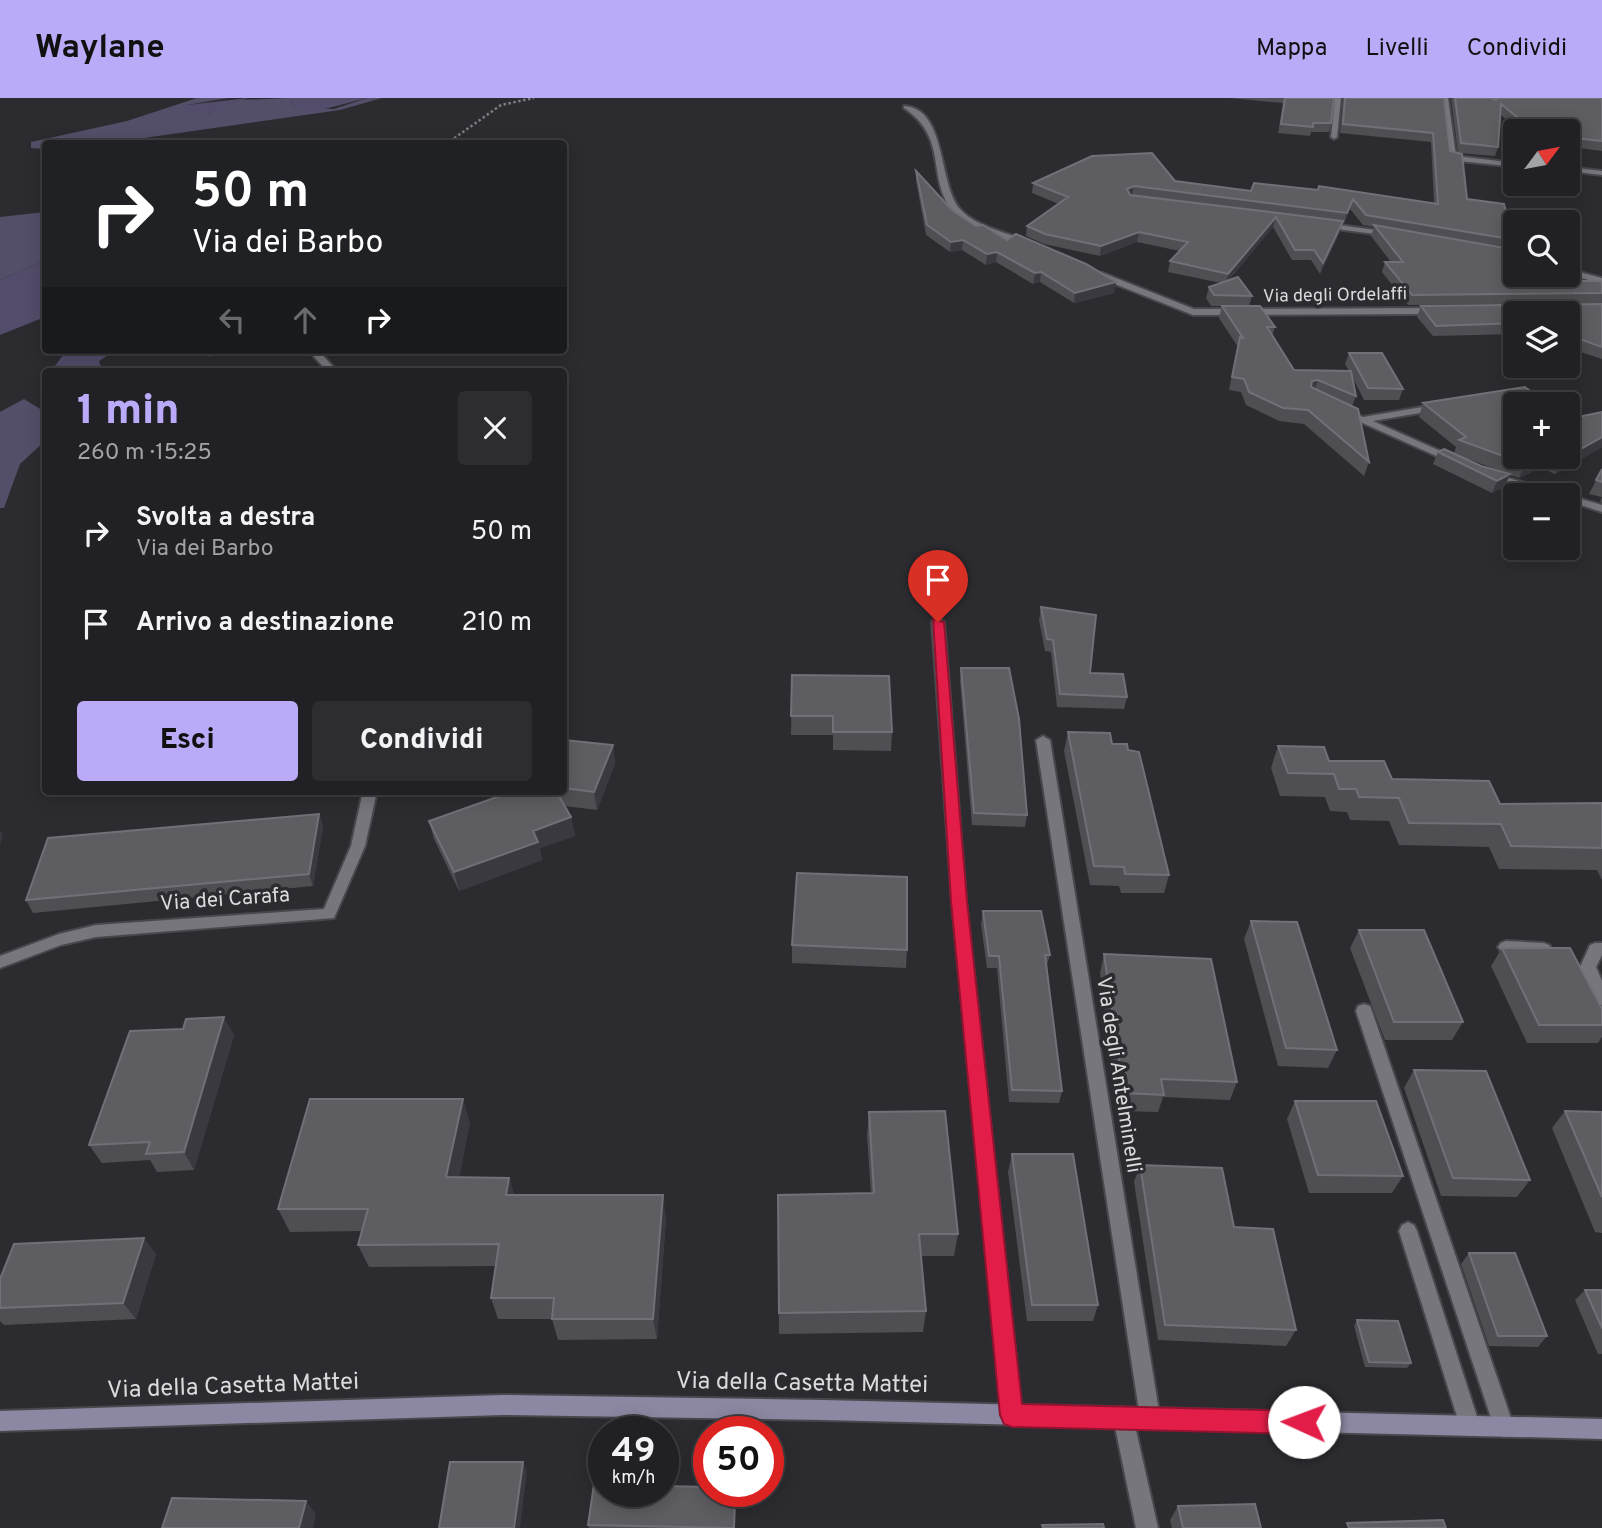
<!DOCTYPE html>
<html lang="it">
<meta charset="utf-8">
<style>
:root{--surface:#212024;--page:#2d2d31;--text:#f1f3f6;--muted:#a2a3a6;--line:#3e3e41;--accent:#baaaf7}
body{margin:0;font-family:Overpass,sans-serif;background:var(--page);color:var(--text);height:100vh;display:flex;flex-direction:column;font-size:26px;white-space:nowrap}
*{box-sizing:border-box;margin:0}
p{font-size:23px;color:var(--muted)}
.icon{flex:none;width:38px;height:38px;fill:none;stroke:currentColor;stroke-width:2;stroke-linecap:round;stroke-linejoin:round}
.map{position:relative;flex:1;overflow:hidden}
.sheet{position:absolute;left:42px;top:270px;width:525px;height:427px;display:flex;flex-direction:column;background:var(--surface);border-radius:7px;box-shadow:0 4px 18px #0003,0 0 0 2px var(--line)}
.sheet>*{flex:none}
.banner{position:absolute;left:42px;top:42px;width:525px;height:214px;border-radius:7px;box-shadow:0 4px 18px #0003,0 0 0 2px var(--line);background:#202124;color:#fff;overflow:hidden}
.needle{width:46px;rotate:58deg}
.tools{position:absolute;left:1503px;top:21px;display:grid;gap:14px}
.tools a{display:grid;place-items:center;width:77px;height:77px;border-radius:7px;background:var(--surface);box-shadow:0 4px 18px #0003,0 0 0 2px var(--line);font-size:35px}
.speed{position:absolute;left:588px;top:1318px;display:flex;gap:14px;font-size:35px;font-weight:700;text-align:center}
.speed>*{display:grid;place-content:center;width:91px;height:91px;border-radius:50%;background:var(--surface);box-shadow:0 4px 18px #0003,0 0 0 2px var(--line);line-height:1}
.speed small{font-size:18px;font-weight:400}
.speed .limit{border:10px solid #d22;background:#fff;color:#111}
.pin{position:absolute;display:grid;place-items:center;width:60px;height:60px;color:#fff;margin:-72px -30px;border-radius:50% 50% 50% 0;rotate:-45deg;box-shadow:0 0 7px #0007}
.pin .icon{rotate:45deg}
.me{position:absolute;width:77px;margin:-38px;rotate:272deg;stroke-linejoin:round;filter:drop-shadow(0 0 5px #0008)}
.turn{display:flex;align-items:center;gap:24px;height:147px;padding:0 35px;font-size:32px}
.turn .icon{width:91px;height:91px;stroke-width:2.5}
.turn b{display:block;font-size:49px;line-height:60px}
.lanes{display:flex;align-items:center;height:66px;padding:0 35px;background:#0003;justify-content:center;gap:35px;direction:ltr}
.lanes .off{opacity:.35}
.round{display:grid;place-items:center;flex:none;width:74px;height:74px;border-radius:7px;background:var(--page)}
.headline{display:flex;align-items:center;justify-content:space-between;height:119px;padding:0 35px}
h1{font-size:42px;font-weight:800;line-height:52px;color:var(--accent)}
.primary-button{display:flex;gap:14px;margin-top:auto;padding:14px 35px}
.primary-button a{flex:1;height:80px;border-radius:7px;background:var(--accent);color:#111;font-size:28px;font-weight:800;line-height:80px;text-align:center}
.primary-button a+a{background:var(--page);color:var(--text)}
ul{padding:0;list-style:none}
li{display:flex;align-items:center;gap:21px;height:91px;padding:0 35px}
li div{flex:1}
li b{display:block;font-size:26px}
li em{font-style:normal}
header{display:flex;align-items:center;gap:42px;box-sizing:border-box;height:98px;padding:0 35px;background:var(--accent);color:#111}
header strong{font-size:33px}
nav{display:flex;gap:38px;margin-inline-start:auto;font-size:24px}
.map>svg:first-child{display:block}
</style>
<header>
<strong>Waylane</strong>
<nav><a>Mappa</a><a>Livelli</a><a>Condividi</a></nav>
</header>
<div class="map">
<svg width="1602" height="1430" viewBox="0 0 1602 1430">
<rect width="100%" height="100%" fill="#2c2b30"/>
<path fill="#544f69" d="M 197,0 L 228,0 L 187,7 L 208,16 L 239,2 L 289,0 L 294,9 L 334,11 L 367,0 L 382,0 L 340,12 L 109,45 L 46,46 L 45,51 L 31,50 L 31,44 L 127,23 Z
M 45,114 L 45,162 L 0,182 L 0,119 Z
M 24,301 L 45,314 L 45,343 L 20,366 L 4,410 L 0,410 L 0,314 Z"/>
<path fill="#534d6b" d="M 248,0 L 208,16 L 185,15 L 187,7 Z
M 289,0 L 367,0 L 313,14 L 294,9 Z
M 45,162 L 45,219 L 0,237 L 0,182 Z
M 67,252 L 116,252 L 99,263 L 102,272 L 106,273 L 51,273 Z"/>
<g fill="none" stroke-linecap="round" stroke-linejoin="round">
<g stroke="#48474b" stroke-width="4">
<path id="lane" d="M 308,252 L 318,252 L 337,273 L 327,273 Z
M 1506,843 L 1544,845 L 1549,847 L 1552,851 L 1549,855 L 1544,857 L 1506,855 L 1501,853 L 1498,849 L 1501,845 Z
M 1595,845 L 1602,845 L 1602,857 L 1596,869 L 1602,883 L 1602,907 L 1596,906 L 1580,869 L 1590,847 Z
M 1364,906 L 1370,908 L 1372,913 L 1514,1329 L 1511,1336 L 1504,1339 L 1497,1336 L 1494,1329 L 1356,913 L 1358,908 Z
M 1408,1124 L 1414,1127 L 1417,1133 L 1480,1328 L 1477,1335 L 1470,1338 L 1463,1335 L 1460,1328 L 1399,1133 L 1402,1127 Z"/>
</g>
<g stroke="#48474b" stroke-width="4">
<path id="street" d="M 1335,0 L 1341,0 L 1337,39 L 1334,41 L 1331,39 Z
M 1442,0 L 1448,0 L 1456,58 L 1516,65 L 1516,69 L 1450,62 Z
M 904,8 C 947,10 938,86 960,111 C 977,130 1010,135 1033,145 L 1033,149 L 1027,149 C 1005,139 976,134 958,118 C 923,86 952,42 904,10 Z
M 1568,69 L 1602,73 L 1602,77 L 1568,73 Z
M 1324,125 L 1390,134 L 1394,136 L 1390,138 L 1321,129 L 1320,127 Z
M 1568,171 L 1602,180 L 1602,186 L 1568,176 Z
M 1097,175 L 1103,175 L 1194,211 L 1436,210 L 1440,213 L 1436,216 L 1193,217 L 1097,179 Z
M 1440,306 L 1445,309 L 1443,311 L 1373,323 L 1456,360 L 1457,362 L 1452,365 L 1338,314 L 1343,311 L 1363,319 Z
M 1491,375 L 1602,407 L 1602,414 L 1568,403 L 1568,397 L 1549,397 L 1487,380 L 1487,376 Z
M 938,520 L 944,524 L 966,803 L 1022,1317 L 1019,1324 L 1012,1327 L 1005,1324 L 1002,1317 L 952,803 L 932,524 Z
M 1043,638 L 1050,642 L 1160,1319 L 1157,1326 L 1150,1329 L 1143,1326 L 1140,1319 L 1036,642 Z
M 363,693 L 377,693 L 365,748 L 334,820 L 96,839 L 61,847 L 0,870 L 0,858 L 59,836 L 96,827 L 324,811 L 351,748 Z
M 1123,1309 L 1130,1312 L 1133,1319 L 1158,1430 L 1136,1430 L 1113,1319 L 1116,1312 Z"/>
</g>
<g stroke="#48474b" stroke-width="4">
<path id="secondary" d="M 502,1297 L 823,1302 L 1602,1321 L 1602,1341 L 823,1322 L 502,1317 L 0,1333 L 0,1313 Z"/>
</g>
<path stroke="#7e7d82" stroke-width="2.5" stroke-dasharray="2.5 2.5" stroke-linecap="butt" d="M 446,46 L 501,7 L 534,0"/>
<use href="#lane" fill="#77767d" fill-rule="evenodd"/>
<use href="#street" fill="#77767d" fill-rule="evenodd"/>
<use href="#secondary" fill="#8c87a2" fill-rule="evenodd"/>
</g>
<path fill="#4f4e53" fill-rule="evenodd" d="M 1229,0 L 1334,0 L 1331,25 L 1329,34 L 1311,34 L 1310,38 L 1278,35 L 1283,5 Z
M 1343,0 L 1444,0 L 1450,53 L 1467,101 L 1507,118 L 1516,124 L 1516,177 L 1602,185 L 1602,205 L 1408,207 L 1382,174 L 1385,164 L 1391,164 L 1371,138 L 1374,129 L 1363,127 L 1350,111 L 1344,125 L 1342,124 L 1340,134 L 1320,176 L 1311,162 L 1292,162 L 1273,129 L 1229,182 L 1252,198 L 1249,208 L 1275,229 L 1272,238 L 1294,272 L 1349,273 L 1345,266 L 1349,255 L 1403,291 L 1399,302 L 1364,302 L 1352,278 L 1356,298 L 1352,308 L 1369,364 L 1364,378 L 1304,326 L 1279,323 L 1246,307 L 1241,294 L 1229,292 L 1238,249 L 1219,220 L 1222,208 L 1211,208 L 1206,200 L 1209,189 L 1221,185 L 1168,174 L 1170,163 L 1180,153 L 1137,144 L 1100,158 L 1044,146 L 1026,138 L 1027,128 L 1059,106 L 1032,95 L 1033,85 L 1175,83 L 1251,93 L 1434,106 L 1431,44 L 1340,35 Z
M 1451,0 L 1602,0 L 1602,53 L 1571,49 L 1568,39 L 1568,33 L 1518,32 L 1501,17 L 1498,49 L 1495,58 L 1458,55 Z
M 916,73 L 952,112 L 976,128 L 1007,142 L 1116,184 L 1114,195 L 1074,205 L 1040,184 L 1033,186 L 996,164 L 986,167 L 962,152 L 950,154 L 926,137 L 916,83 Z
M 1602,206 L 1602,261 L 1568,250 L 1568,215 L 1516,215 L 1516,236 L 1433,238 L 1417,219 L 1421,208 Z
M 1525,289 L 1547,306 L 1516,306 L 1516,359 L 1568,359 L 1568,321 L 1602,314 L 1602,349 L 1555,376 L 1541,370 L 1519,380 L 1510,377 L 1505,388 L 1492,395 L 1433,366 L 1438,354 L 1444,351 L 1454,356 L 1456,349 L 1419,319 L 1423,305 ZM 1460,358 L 1498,372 L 1481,368 Z
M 1602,371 L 1602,405 L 1600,404 L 1602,399 L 1589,396 Z
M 1041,509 L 1090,575 L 1127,599 L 1124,611 L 1057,609 L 1051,554 L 1045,553 L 1039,522 Z
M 961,570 L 1027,717 L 1025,729 L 972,727 L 960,583 Z
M 792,577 L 892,634 L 891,653 L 833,652 L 833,637 L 791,637 Z
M 1068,634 L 1112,646 L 1169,777 L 1164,795 L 1121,795 L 1119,788 L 1090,787 L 1064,653 Z
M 564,642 L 613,647 L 615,666 L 597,712 L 565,708 L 571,719 L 575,738 L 540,750 L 542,762 L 459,793 L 434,741 L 429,723 L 514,693 L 564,693 Z
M 1278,648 L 1392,681 L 1500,706 L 1602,705 L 1602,782 L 1597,772 L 1499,771 L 1489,749 L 1399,747 L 1389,723 L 1350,722 L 1347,714 L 1330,713 L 1325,699 L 1280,698 L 1271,670 Z
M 319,716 L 323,728 L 313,788 L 33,815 L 26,802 Z
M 983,813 L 1050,857 L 1046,870 L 1062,993 L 1059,1005 L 1009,1004 L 997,870 L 987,870 L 981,826 Z
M 1251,823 L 1337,952 L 1328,970 L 1278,968 L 1244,841 Z
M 1359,832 L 1463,924 L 1452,942 L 1385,942 L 1350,850 Z
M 792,847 L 907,852 L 906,870 L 792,865 Z
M 1502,850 L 1602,911 L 1602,939 L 1598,945 L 1527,945 L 1491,868 Z
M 1104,856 L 1237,984 L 1230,1002 L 1163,999 L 1158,1014 L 1118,1013 L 1100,875 Z
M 234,937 L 194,1072 L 157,1074 L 150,1062 L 102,1065 L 89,1047 Z
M 1414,972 L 1530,1082 L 1517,1099 L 1441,1098 L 1404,990 Z
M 1295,1003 L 1403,1078 L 1392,1095 L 1309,1095 L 1287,1021 Z
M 1565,1013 L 1602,1014 L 1602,1135 L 1595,1134 L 1552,1030 Z
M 869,1014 L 958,1136 L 954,1158 L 921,1158 L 926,1213 L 923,1234 L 779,1236 L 778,1097 L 871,1095 L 867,1037 Z
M 470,1024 L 459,1079 L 509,1080 L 514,1097 L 666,1120 L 657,1241 L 558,1242 L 552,1221 L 498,1221 L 491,1200 L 496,1168 L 369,1169 L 358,1147 L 362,1133 L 290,1134 L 278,1111 Z
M 1012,1056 L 1098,1207 L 1093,1223 L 1027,1223 L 1008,1074 Z
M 1140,1067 L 1234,1129 L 1296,1232 L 1286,1248 L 1158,1242 L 1134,1084 Z
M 1469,1155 L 1547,1238 L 1538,1249 L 1489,1248 L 1461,1166 Z
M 156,1156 L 136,1221 L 4,1227 L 0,1223 L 0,1181 Z
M 1585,1192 L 1602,1192 L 1602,1256 L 1598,1256 L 1575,1202 Z
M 1357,1222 L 1411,1265 L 1407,1270 L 1365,1269 L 1354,1228 Z
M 736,1399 L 735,1430 L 589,1430 L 588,1427 Z
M 1178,1408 L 1261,1430 L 1172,1430 L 1170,1422 Z"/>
<path fill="#3a393f" d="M 1134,88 L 1132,97 L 1126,101 L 1127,91 Z
M 1353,101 L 1350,111 L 1344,125 L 1347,115 Z
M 1276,119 L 1273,129 L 1226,186 L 1228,176 Z
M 1343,123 L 1340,134 L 1320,176 L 1323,165 Z
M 1139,134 L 1137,144 L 1100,158 L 1101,148 Z
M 963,142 L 962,152 L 950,154 L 951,144 Z
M 997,154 L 996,164 L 986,167 L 987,156 Z
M 1041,174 L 1040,184 L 1033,186 L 1035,175 Z
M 1116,184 L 1114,195 L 1074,205 L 1075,195 Z
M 175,252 L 185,252 L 177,258 Z
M 206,252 L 242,252 L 208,259 Z
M 1318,282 L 1314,295 L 1308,296 L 1312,283 Z
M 1602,339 L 1602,349 L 1555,376 L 1561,362 Z
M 1541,359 L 1546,359 L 1541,370 L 1519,380 L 1525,366 Z
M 1510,376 L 1505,388 L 1492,395 L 1497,383 Z
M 613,647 L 615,666 L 597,712 L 594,694 Z
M 319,716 L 323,728 L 313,788 L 309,776 Z
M 571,719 L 575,738 L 540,750 L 542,762 L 459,793 L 454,774 L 533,733 Z
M 0,732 L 3,736 L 0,747 Z
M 224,919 L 234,937 L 194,1072 L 184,1054 Z
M 463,1001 L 470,1024 L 455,1102 L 446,1079 Z
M 509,1080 L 516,1102 L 506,1097 Z
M 663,1097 L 666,1120 L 657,1241 L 653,1221 Z
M 144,1140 L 156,1156 L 136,1221 L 123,1205 Z
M 523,1364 L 527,1373 L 520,1430 L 514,1430 Z
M 736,1393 L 735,1430 L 734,1430 Z
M 306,1403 L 316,1416 L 313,1430 L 299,1430 Z"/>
<path fill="#5e5d62" stroke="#717076" stroke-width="2" d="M 1285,0 L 1334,0 L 1331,25 L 1313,25 L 1313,29 L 1281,26 Z
M 1345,0 L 1444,0 L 1450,53 L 1462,56 L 1467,101 L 1504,106 L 1507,118 L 1559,124 L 1516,124 L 1516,142 L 1366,117 L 1353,101 L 1347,115 L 1134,88 L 1127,91 L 1130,97 L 1343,123 L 1323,165 L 1314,152 L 1295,152 L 1276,119 L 1228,176 L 1170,163 L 1188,144 L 1139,134 L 1101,148 L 1045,136 L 1027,128 L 1068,99 L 1033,85 L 1092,58 L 1152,55 L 1175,83 L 1251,93 L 1254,85 L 1318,92 L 1319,88 L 1438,106 L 1433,35 L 1343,26 Z
M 1455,0 L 1491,0 L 1497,2 L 1494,0 L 1602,0 L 1602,43 L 1575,40 L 1571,27 L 1522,23 L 1501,6 L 1498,49 L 1461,45 Z
M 916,73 L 952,112 L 976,128 L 983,127 L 1007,142 L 1016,136 L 1086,166 L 1116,184 L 1075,195 L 1041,174 L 1035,175 L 997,154 L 987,156 L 963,142 L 951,144 L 927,127 Z
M 1374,127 L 1516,152 L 1516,177 L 1568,177 L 1568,167 L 1571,183 L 1600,183 L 1602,185 L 1602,195 L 1412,197 L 1385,164 L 1403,164 Z
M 1238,179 L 1252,198 L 1214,197 L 1209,189 Z
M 1602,206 L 1602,249 L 1568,237 L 1568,215 L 1516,215 L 1516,225 L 1436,228 L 1421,208 Z
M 1222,208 L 1260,208 L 1275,229 L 1267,229 L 1294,272 L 1351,273 L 1356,298 L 1318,282 L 1312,283 L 1311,289 L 1358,311 L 1369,364 L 1308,312 L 1283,310 L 1249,294 L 1244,281 L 1232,279 L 1240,239 L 1243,240 Z
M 1349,255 L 1382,255 L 1403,291 L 1368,290 Z
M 1525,289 L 1547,306 L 1516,306 L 1516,359 L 1541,359 L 1525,366 L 1459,342 L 1466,339 L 1423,305 Z
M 1602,314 L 1602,339 L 1568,358 L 1568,321 Z
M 1444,351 L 1481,368 L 1510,376 L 1497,383 L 1438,354 Z
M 1554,359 L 1567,359 L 1561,362 Z
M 1602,371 L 1602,384 L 1596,382 Z
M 1041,509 L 1096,517 L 1090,575 L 1123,576 L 1127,599 L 1060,596 L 1053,542 L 1047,541 Z
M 961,570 L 1009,570 L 1019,621 L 1027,717 L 974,715 Z
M 792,577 L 889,578 L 892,634 L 833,634 L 833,618 L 791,618 Z
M 1068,634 L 1110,635 L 1112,646 L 1127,646 L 1128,652 L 1139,654 L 1169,777 L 1125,776 L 1124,769 L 1094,768 Z
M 564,642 L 613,647 L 594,694 L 564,690 Z
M 1278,648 L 1324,649 L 1329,663 L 1384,663 L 1392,681 L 1489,683 L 1500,706 L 1602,705 L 1602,750 L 1511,748 L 1501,726 L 1409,725 L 1399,700 L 1359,699 L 1356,691 L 1339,691 L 1334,676 L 1288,675 Z
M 514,693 L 556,693 L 571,719 L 533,733 L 538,744 L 454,774 L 429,723 Z
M 319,716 L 309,776 L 26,802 L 48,740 Z
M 797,775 L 907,779 L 907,852 L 792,847 Z
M 983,813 L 1041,813 L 1050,857 L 1045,857 L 1062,993 L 1012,992 L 999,858 L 989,858 Z
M 1251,823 L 1297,824 L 1337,952 L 1286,950 Z
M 1359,832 L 1424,832 L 1463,924 L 1394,924 Z
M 1502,850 L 1570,850 L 1602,911 L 1602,927 L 1539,927 Z
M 1104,856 L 1211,861 L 1237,984 L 1161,981 L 1164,997 L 1124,995 Z
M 224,919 L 184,1054 L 146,1056 L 150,1044 L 89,1047 L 130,933 L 183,931 L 186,921 Z
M 1414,972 L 1486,973 L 1530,1082 L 1453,1080 Z
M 310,1001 L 463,1001 L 446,1079 L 509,1080 L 506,1097 L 663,1097 L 653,1221 L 552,1221 L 554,1200 L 491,1200 L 499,1146 L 358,1147 L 368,1111 L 278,1111 Z
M 1295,1003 L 1376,1003 L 1403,1078 L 1318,1077 Z
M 945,1013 L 958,1136 L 919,1136 L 926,1213 L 779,1215 L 778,1097 L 874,1095 L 869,1014 Z
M 1565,1013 L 1602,1014 L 1602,1099 Z
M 1012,1056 L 1073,1056 L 1098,1207 L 1032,1207 Z
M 1140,1067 L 1222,1070 L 1234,1129 L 1273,1131 L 1296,1232 L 1165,1227 Z
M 144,1140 L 123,1205 L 0,1210 L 0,1181 L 14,1146 Z
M 1469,1155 L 1515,1155 L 1547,1238 L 1498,1238 Z
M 1585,1192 L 1602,1192 L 1602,1230 Z
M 1357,1222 L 1398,1223 L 1411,1265 L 1369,1264 Z
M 450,1364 L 523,1364 L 514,1430 L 439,1430 Z
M 594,1386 L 604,1386 L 604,1393 L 663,1393 L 663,1388 L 709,1389 L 709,1393 L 735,1393 L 734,1430 L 588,1427 Z
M 172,1400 L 306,1403 L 299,1430 L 162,1430 Z
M 1255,1406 L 1261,1430 L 1183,1430 L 1178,1408 Z
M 1443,1422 L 1446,1430 L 1349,1430 L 1347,1425 Z
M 1103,1426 L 1104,1430 L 1043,1430 L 1042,1427 Z"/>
<path fill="#e11d48" stroke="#92132f" stroke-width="2" d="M 933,521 L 944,524 L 967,803 L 1022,1306 L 1304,1313 L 1312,1316 L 1315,1324 L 1312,1332 L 1304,1336 L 1012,1329 L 1004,1326 L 1000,1317 L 951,803 Z"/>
<g text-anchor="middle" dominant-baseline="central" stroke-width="7" stroke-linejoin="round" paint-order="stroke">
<g font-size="18" fill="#dbdade" stroke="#2c2b30">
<text transform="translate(1335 198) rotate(-1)">Via degli Ordelaffi</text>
</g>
<g font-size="21" fill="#dbdade" stroke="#2c2b30">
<text transform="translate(225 802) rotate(-4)">Via dei Carafa</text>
<text transform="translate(1118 977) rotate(81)">Via degli Antelminelli</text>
</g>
<g font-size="24" fill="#dbdade" stroke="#2c2b30">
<text transform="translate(802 1286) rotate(1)">Via della Casetta Mattei</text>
<text transform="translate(233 1289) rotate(-2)">Via della Casetta Mattei</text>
</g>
</g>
</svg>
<div class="tools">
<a><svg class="needle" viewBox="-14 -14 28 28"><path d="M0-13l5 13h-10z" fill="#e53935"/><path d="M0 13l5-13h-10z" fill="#a2a3a6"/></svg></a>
<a><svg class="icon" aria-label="search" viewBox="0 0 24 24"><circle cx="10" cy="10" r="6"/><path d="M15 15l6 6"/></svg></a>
<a><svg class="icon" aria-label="layers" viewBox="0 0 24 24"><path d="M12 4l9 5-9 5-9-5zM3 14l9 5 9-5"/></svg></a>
<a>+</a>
<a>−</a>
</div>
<div class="speed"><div>49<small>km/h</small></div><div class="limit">50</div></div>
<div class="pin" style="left:938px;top:524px;background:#d93025"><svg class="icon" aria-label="arrive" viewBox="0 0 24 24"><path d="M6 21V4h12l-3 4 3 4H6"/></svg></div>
<svg class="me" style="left:1304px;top:1324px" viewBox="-20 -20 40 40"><circle r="19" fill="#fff"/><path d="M0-13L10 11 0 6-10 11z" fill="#e11d48"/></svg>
<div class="banner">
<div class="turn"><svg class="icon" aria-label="right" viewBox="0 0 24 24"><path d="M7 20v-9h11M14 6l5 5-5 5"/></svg><div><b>50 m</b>Via dei Barbo</div></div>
<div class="lanes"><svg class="icon off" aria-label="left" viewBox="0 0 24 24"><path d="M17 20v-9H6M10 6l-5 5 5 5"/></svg><svg class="icon off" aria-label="ahead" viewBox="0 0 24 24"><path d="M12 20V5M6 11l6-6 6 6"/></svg><svg class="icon" aria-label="right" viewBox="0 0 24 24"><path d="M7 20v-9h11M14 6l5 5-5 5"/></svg></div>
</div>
<section class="sheet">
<div class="headline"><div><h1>1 min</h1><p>260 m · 15:25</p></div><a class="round"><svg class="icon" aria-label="close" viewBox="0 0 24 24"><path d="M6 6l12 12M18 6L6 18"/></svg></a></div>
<ul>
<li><svg class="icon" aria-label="right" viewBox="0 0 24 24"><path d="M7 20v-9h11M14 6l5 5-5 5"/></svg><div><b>Svolta a destra</b><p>Via dei Barbo</p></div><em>50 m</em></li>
<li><svg class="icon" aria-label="arrive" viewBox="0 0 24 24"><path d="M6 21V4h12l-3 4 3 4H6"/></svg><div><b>Arrivo a destinazione</b></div><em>210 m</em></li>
</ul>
<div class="primary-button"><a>Esci</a><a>Condividi</a></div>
</section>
</div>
